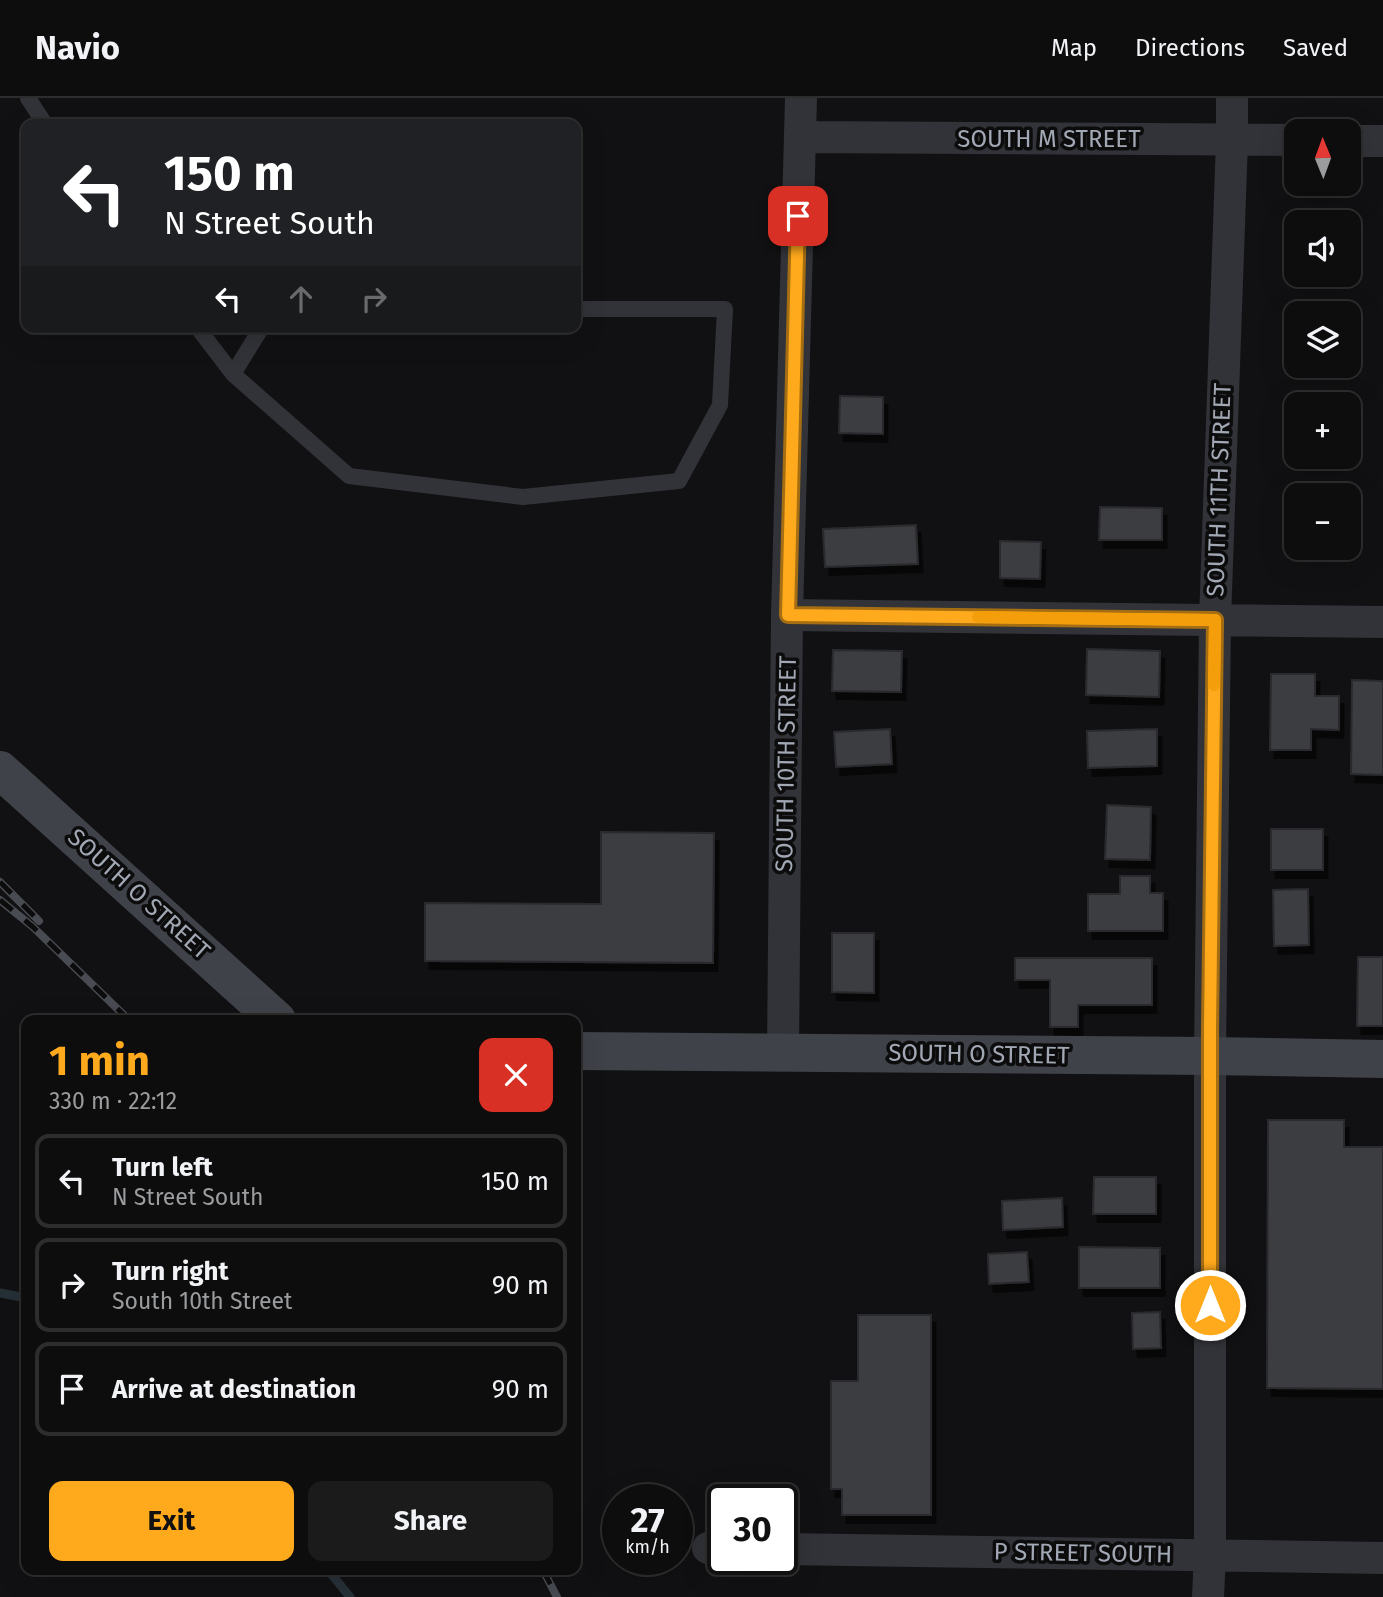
<!DOCTYPE html>
<meta charset="utf-8">
<style>
:root{--surface:#0d0d0e;--page:#1b1b1c;--text:#f1f3f6;--muted:#9a9c9e;--line:#2d2d2e;--accent:#ffa91c}
body{margin:0;font-family:"Fira Sans",sans-serif;background:var(--page);color:var(--text);height:100vh;display:flex;flex-direction:column;font-size:26px;white-space:nowrap}
*{box-sizing:border-box;margin:0}
p{font-size:23px;color:var(--muted)}
.icon{flex:none;width:38px;height:38px;fill:none;stroke:currentColor;stroke-width:2;stroke-linecap:round;stroke-linejoin:round}
.map{position:relative;flex:1;overflow:hidden}
.sheet{position:absolute;left:21px;top:917px;width:560px;height:560px;display:flex;flex-direction:column;background:var(--surface);border-radius:14px;box-shadow:0 7px 28px #0002,0 0 0 2px var(--line)}
.sheet>*{flex:none}
.hud{position:absolute;left:21px;top:21px;width:560px;height:214px;border-radius:14px;box-shadow:0 7px 28px #0002,0 0 0 2px var(--line);background:#202124;color:#fff;overflow:hidden}
.needle{width:46px;rotate:359deg}
.buttons{position:absolute;left:1284px;top:21px;display:grid;gap:14px}
.buttons a{display:grid;place-items:center;width:77px;height:77px;border-radius:14px;background:var(--surface);box-shadow:0 7px 28px #0002,0 0 0 2px var(--line);font-size:35px}
.speed{position:absolute;left:602px;top:1386px;display:flex;gap:14px;font-size:35px;font-weight:700;text-align:center}
.speed>*{display:grid;place-content:center;width:91px;height:91px;border-radius:50%;background:var(--surface);box-shadow:0 7px 28px #0002,0 0 0 2px var(--line);line-height:1}
.speed small{font-size:18px;font-weight:400}
.speed .limit{border:4px solid #111;border-radius:10px;background:#fff;color:#111}
.pin{position:absolute;display:grid;place-items:center;width:60px;height:60px;color:#fff;margin:-30px;border-radius:14px;box-shadow:0 4px 10px #0006}
.me{position:absolute;width:77px;margin:-38px;rotate:0deg;stroke-linejoin:round;filter:drop-shadow(0 0 5px #0008)}
.turn{display:flex;align-items:center;gap:24px;height:147px;padding:0 28px;font-size:32px}
.turn .icon{width:91px;height:91px;stroke-width:2.5}
.turn b{display:block;font-size:49px;line-height:60px}
.lanes{display:flex;align-items:center;height:66px;padding:0 28px;background:#0003;justify-content:center;gap:35px;direction:ltr}
.lanes .off{opacity:.35}
.round{display:grid;place-items:center;flex:none;width:74px;height:74px;border-radius:14px;background:var(--page)}
.head{display:flex;align-items:center;justify-content:space-between;height:119px;padding:0 28px}
h1{font-size:42px;font-weight:700;line-height:52px;color:var(--accent)}
.action{display:flex;gap:14px;margin-top:auto;padding:14px 28px}
.action a{flex:1;height:80px;border-radius:14px;background:var(--accent);color:#111;font-size:28px;font-weight:700;line-height:80px;text-align:center}
.action a+a{background:var(--page);color:var(--text)}
ul{padding:0;list-style:none}
li{display:flex;align-items:center;gap:21px;height:94px;margin:0 14px 10px;padding:0 14px;border:4px solid var(--line);border-radius:14px}
li div{flex:1}
li b{display:block;font-size:26px}
li em{font-style:normal}
header{display:flex;align-items:center;gap:42px;box-sizing:border-box;height:98px;padding:0 35px;background:var(--surface);border-bottom:2px solid var(--line)}
header strong{font-size:33px}
nav{display:flex;gap:38px;margin-inline-start:auto;font-size:24px}
.map>svg:first-child{display:block}
</style>
<header>
<strong>Navio</strong>
<nav><a>Map</a><a>Directions</a><a>Saved</a></nav>
</header>
<div class="map">
<svg width="1383" height="1499" viewBox="0 0 1383 1499">
<defs>
<filter id="shadow"><feDropShadow dx="4.5" dy="8" stdDeviation="0" flood-color="#0009"/></filter>
</defs>
<rect width="100%" height="100%" fill="#111113"/>
<g fill="none" stroke-linecap="round" stroke-linejoin="round">
<path stroke="#263037" stroke-width="9" d="M 0,1195 L 26,1200
M 328,1472 L 350,1499"/>
</g>
<path fill="#3a3c40" stroke="#2b2b2f" stroke-width="2" filter="url(#shadow)" d="M 840,298 L 883,299 L 883,336 L 839,335 Z
M 1100,409 L 1162,410 L 1162,442 L 1099,442 Z
M 916,427 L 918,466 L 825,469 L 823,431 Z
M 1000,443 L 1041,444 L 1040,481 L 1000,480 Z
M 1087,551 L 1160,553 L 1159,599 L 1086,597 Z
M 833,552 L 902,553 L 901,594 L 832,593 Z
M 1271,576 L 1315,576 L 1315,598 L 1339,598 L 1339,632 L 1311,631 L 1311,652 L 1270,652 Z
M 1352,582 L 1383,583 L 1383,677 L 1351,676 Z
M 890,631 L 892,666 L 836,669 L 834,634 Z
M 1157,631 L 1157,668 L 1088,670 L 1087,633 Z
M 1107,707 L 1151,709 L 1150,762 L 1105,761 Z
M 1271,731 L 1323,731 L 1323,772 L 1271,772 Z
M 601,734 L 714,735 L 713,865 L 425,863 L 425,805 L 601,806 Z
M 1120,778 L 1150,778 L 1150,795 L 1163,795 L 1163,833 L 1088,833 L 1088,796 L 1120,796 Z
M 1308,791 L 1309,847 L 1274,848 L 1273,792 Z
M 832,835 L 874,835 L 874,895 L 832,894 Z
M 1358,859 L 1383,859 L 1383,928 L 1357,928 Z
M 1015,860 L 1152,860 L 1152,907 L 1078,907 L 1078,929 L 1050,929 L 1050,882 L 1015,882 Z
M 1268,1022 L 1344,1022 L 1344,1049 L 1383,1049 L 1383,1291 L 1267,1290 Z
M 1094,1079 L 1156,1079 L 1156,1116 L 1093,1116 Z
M 1062,1100 L 1063,1129 L 1003,1132 L 1002,1103 Z
M 1079,1149 L 1160,1150 L 1160,1190 L 1079,1190 Z
M 1027,1154 L 1029,1184 L 989,1186 L 988,1156 Z
M 1160,1214 L 1161,1250 L 1133,1251 L 1132,1215 Z
M 858,1217 L 931,1217 L 931,1417 L 842,1417 L 842,1391 L 831,1391 L 831,1283 L 858,1283 Z"/>
<g fill="none" stroke-linecap="round" stroke-linejoin="round">
<path stroke="#323338" stroke-width="16" d="M 28,0 L 45,26
M 197,229 L 233,276 L 349,378 L 523,399 L 679,383 L 720,307 L 725,211 L 576,211
M 233,276 L 262,229"/>
<path stroke="#323338" stroke-width="32" d="M 800,39 L 1297,42
M 1349,43 L 1383,43
M 787,517 L 1383,524
M 783,954 L 787,517 L 801,0
M 708,1450 L 723,1450
M 782,1451 L 1383,1460
M 1208,1499 L 1210,1456 L 1210,958 L 1215,522 L 1232,42 L 1232,0"/>
<path stroke="#3f4248" stroke-width="38" d="M 0,672 L 277,922
M 576,953 L 1210,958 L 1383,961"/>
<g stroke="#484b51" stroke-width="8">
<path id="rail" d="M 0,784 L 39,823
M 0,802 L 33,829 L 129,922
M 543,1472 L 557,1499"/>
</g>
<use href="#rail" stroke="#0c0c0d" stroke-width="5" stroke-dasharray="16" stroke-linecap="butt"/>
</g>
<g fill="none" stroke-linecap="round" stroke-linejoin="round">
<g stroke="#a66e12" stroke-width="18">
<path id="route" d="M 798,118 L 788,517 L 1215,522 L 1210,931 L 1210,1207"/>
</g>
<use href="#route" stroke="#ffa91c" stroke-width="12"/>
<path stroke="#f59e0b" stroke-width="12" d="M 978,519 L 1215,522 L 1214,587"/>
</g>
<g text-anchor="middle" dominant-baseline="central" stroke-width="7" stroke-linejoin="round" paint-order="stroke">
<g font-size="24" fill="#a1a8b4" stroke="#0c0c0d">
<text x="1049" y="41">SOUTH M STREET</text>
<text transform="translate(1219 392) rotate(-88)">SOUTH 11TH STREET</text>
<text transform="translate(786 666) rotate(-89)">SOUTH 10TH STREET</text>
<text transform="translate(139 796) rotate(42)">SOUTH O STREET</text>
<text transform="translate(979 956) rotate(1)">SOUTH O STREET</text>
<text transform="translate(1083 1455) rotate(1)">P STREET SOUTH</text>
</g>
</g>
</svg>
<div class="buttons">
<a><svg class="needle" viewBox="-14 -14 28 28"><path d="M0-13l5 13h-10z" fill="#e53935"/><path d="M0 13l5-13h-10z" fill="#9a9c9e"/></svg></a>
<a><svg class="icon" aria-label="sound" viewBox="0 0 24 24"><path d="M4 9h4l5-4v14l-5-4H4zM17 9q2 3 0 6"/></svg></a>
<a><svg class="icon" aria-label="layers" viewBox="0 0 24 24"><path d="M12 4l9 5-9 5-9-5zM3 14l9 5 9-5"/></svg></a>
<a>+</a>
<a>−</a>
</div>
<div class="speed"><div>27<small>km/h</small></div><div class="limit">30</div></div>
<div class="pin" style="left:798px;top:118px;background:#d93025"><svg class="icon" aria-label="arrive" viewBox="0 0 24 24"><path d="M6 21V4h12l-3 4 3 4H6"/></svg></div>
<svg class="me" style="left:1210px;top:1207px" viewBox="-20 -20 40 40"><circle r="17" fill="#ffa91c" stroke="#fff" stroke-width="3"/><path d="M0-11L8 9 0 5-8 9z" fill="#fff"/></svg>
<div class="hud">
<div class="turn"><svg class="icon" aria-label="left" viewBox="0 0 24 24"><path d="M17 20v-9H6M10 6l-5 5 5 5"/></svg><div><b>150 m</b>N Street South</div></div>
<div class="lanes"><svg class="icon" aria-label="left" viewBox="0 0 24 24"><path d="M17 20v-9H6M10 6l-5 5 5 5"/></svg><svg class="icon off" aria-label="ahead" viewBox="0 0 24 24"><path d="M12 20V5M6 11l6-6 6 6"/></svg><svg class="icon off" aria-label="right" viewBox="0 0 24 24"><path d="M7 20v-9h11M14 6l5 5-5 5"/></svg></div>
</div>
<section class="sheet">
<div class="head"><div><h1>1 min</h1><p>330 m · 22:12</p></div><a class="round" style="background:#d93025;color:#fff"><svg class="icon" aria-label="close" viewBox="0 0 24 24"><path d="M6 6l12 12M18 6L6 18"/></svg></a></div>
<ul>
<li><svg class="icon" aria-label="left" viewBox="0 0 24 24"><path d="M17 20v-9H6M10 6l-5 5 5 5"/></svg><div><b>Turn left</b><p>N Street South</p></div><em>150 m</em></li>
<li><svg class="icon" aria-label="right" viewBox="0 0 24 24"><path d="M7 20v-9h11M14 6l5 5-5 5"/></svg><div><b>Turn right</b><p>South 10th Street</p></div><em>90 m</em></li>
<li><svg class="icon" aria-label="arrive" viewBox="0 0 24 24"><path d="M6 21V4h12l-3 4 3 4H6"/></svg><div><b>Arrive at destination</b></div><em>90 m</em></li>
</ul>
<div class="action"><a>Exit</a><a>Share</a></div>
</section>
</div>
